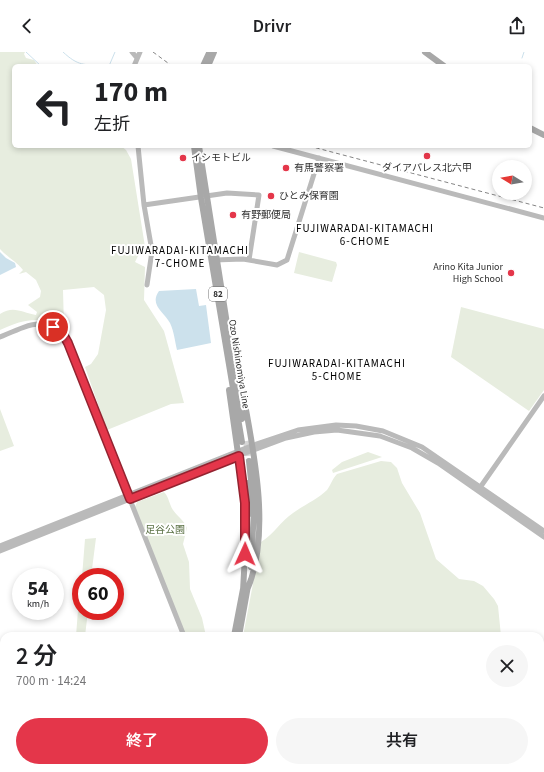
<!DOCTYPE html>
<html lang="ja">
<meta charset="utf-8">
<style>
:root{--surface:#fff;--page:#f6f6f6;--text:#202124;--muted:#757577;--accent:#e4364a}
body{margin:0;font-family:"Source Sans 3","Noto Sans JP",sans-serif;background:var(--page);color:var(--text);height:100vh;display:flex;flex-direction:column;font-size:15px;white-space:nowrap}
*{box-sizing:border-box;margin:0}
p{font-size:13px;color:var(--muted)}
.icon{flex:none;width:22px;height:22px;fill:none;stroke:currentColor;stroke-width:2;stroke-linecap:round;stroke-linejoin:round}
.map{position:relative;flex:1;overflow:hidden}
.details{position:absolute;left:0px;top:580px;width:544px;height:140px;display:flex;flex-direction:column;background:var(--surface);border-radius:12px 12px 0 0;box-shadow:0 2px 6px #0003}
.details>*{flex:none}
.hud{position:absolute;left:12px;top:12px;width:520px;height:84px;border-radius:6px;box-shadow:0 2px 6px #0003;background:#fff;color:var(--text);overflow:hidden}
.needle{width:26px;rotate:281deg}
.tools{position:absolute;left:492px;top:108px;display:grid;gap:8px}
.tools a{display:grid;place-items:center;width:40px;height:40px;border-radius:50%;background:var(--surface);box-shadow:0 2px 6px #0003;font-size:20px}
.speed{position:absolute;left:12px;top:516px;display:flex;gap:8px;font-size:20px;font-weight:700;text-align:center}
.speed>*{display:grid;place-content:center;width:52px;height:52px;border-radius:50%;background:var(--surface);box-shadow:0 2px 6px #0003;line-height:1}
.speed small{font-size:10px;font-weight:400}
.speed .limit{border:6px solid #d22;background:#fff;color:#111}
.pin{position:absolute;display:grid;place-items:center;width:34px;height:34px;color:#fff;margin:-17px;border:2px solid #fff;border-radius:50%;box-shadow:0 1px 4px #0007}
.me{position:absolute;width:44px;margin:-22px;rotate:1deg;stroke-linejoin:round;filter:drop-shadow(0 0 3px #0008)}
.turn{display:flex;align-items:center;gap:14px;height:84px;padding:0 16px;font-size:18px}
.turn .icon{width:52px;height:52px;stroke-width:2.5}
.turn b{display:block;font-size:28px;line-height:34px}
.round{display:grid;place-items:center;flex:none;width:42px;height:42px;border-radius:21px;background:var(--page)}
.summary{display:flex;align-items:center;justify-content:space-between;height:68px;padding:0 16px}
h1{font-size:24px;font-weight:600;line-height:30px}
.button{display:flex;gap:8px;margin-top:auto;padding:8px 16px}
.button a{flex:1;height:46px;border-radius:24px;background:var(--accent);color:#fff;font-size:16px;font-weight:600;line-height:46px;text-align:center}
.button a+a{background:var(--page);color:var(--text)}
header{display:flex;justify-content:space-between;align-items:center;height:52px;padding:0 16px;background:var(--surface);font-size:18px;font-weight:600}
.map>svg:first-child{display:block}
</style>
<header><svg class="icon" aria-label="back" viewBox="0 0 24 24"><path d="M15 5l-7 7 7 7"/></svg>Drivr<svg class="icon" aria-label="share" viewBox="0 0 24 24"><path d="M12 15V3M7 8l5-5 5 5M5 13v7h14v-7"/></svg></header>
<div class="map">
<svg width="544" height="720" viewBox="0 0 544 720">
<rect width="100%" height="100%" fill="#fff"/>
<path fill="#e7eddf" d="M 0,0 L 25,0 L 24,2 L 26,6 L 34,8 L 38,14 L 14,14 L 14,94 L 121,94 L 126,98 L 131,107 L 146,201 L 139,202 L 135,210 L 145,215 L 144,248 L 164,279 L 184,351 L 171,352 L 107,378 L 85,315 L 91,312 L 98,302 L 106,258 L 104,243 L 94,235 L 63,238 L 64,275 C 38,264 25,267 0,278 L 0,262 C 14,253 22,261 36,263 L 37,260 L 28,253 L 40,245 L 41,239 L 36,228 L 26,220 L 19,222 L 23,218 C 16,209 7,205 0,197 Z
M 299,200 L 336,210 L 337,213 L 332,230 L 294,221 Z
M 461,255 L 544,277 L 544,338 L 529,359 L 451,305 Z
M 0,357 L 14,394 L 0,399 Z
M 368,400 L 382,405 L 333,421 L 332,418 L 342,410 Z
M 381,409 L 391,410 L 397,416 L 402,431 L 420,461 L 436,507 L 459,527 L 474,529 L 483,534 L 494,547 L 498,554 L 501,584 L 243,584 L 261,490 C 274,482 281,469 293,461 C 304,453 318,447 327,438 C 331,433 332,427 337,422 Z
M 164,440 C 169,445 169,452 173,458 C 178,465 184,468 187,476 L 183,492 L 189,510 L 190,537 L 202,566 L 206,584 L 184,584 L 134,457 L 137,450 Z
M 96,486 L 91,525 L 82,525 L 85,487 Z
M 79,545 L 81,545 L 81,559 L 88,559 L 85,584 L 76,584 Z
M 540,638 L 544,641 L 544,720 L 218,720 L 218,716 L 540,716 Z"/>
<path fill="#cce1ec" d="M 0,200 L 6,206 L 15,211 L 16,215 L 0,223 Z
M 196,237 L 199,254 L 206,253 L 211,291 L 177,298 C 175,290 174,279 170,271 C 164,260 149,253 159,239 Z"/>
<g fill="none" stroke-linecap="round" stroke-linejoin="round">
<path stroke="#cce1ec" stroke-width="1" d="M 26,0 L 41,14
M 63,0 C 78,14 84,13 103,13
M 522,6 L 524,0
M 101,14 L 106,14
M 109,14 L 115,0"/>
<path stroke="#d6d6d6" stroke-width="6" stroke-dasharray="6 3" stroke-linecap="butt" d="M 246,389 L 249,409"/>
<path stroke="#bababa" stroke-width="5" d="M 132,0 L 137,6
M 134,14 L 140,0
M 138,94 L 144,153 L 227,141 L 259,143 L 249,208
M 273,94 L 544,166
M 144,153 L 152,199 L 147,233
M 214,208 L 243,207 L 277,213 L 287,208 L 319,106
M 0,285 C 26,274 50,260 68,291 L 184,584
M 479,437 L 544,344
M 0,494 L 251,394 L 298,378 L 336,373 L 356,374 L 383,379 L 422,395 L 544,479
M 0,499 L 240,403 L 286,386 L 314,380 L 337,378 L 380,384 L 412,396 L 438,411 L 544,485
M 0,680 L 4,679"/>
<path stroke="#a8a8a8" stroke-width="6" d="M 425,0 L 444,14
M 203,14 L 209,1
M 208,14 L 214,0
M 530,76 L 544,83
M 194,94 L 201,146 L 242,390
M 199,94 L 242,367
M 239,320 C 250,383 274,477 247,538
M 229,338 L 245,451 L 245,503 L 243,539
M 249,409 L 254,457 L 251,515
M 248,431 L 249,462
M 234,584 L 243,537
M 239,584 L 248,534
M 209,720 L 209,716
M 214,720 L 214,716"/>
<path stroke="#858585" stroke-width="1" stroke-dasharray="4 3" stroke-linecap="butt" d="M 153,0 L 172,14
M 309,94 L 544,156"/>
</g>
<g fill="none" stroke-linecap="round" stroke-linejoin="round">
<g stroke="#942330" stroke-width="10">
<path id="route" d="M 53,275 L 63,282 L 68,291 L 130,447 L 239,404 L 245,451 L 245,502"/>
</g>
<use href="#route" stroke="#e4364a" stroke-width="7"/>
</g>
<g fill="#e4364a" stroke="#fff" stroke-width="1.5">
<circle cx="427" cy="104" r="4"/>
<circle cx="183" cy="106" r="4"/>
<circle cx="286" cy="116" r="4"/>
<circle cx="271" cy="144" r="4"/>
<circle cx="233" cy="163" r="4"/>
<circle cx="511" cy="221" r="4"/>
</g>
<g text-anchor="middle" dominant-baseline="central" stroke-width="4" stroke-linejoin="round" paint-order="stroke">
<rect fill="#fff" stroke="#6e6e6e" stroke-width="1" x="209" y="235" width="18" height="14" rx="3"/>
<g font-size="9" font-weight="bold" fill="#303030">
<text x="218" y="242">82</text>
</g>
<g font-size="10" fill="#303030" stroke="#fff" text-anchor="start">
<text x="191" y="106">イシモトビル</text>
<text x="294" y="116">有馬警察署</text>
<text x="427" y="116" text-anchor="middle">ダイアパレス北六甲</text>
<text x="279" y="144">ひとみ保育園</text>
<text x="241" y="163">有野郵便局</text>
<text x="503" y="215" text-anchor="end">Arino Kita Junior<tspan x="503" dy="12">High School</tspan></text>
</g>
<g font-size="10" fill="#303030" stroke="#fff">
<text transform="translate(239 312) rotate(81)">Ozo Nishinomiya Line</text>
</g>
<g font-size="10" fill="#556c3e" stroke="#fff">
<text x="165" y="478">足谷公園</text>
</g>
<g font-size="11" letter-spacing="1" fill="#000" stroke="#fff">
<text x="365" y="176">FUJIWARADAI-KITAMACHI<tspan x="365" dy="13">6-CHOME</tspan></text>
<text x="180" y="198">FUJIWARADAI-KITAMACHI<tspan x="180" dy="13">7-CHOME</tspan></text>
<text x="337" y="311">FUJIWARADAI-KITAMACHI<tspan x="337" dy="13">5-CHOME</tspan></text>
</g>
</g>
</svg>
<div class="tools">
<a><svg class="needle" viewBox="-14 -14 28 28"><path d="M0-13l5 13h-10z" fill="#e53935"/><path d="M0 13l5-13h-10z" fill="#757577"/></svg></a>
</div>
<div class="speed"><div>54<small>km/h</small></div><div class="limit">60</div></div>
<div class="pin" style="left:53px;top:275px;background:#d93025"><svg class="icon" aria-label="arrive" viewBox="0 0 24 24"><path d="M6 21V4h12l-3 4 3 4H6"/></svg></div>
<svg class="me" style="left:245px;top:502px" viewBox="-20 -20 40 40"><path d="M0-17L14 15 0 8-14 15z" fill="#e4364a" stroke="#fff" stroke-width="4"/></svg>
<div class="hud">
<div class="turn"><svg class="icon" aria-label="left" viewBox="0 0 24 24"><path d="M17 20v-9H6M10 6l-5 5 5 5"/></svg><div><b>170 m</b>左折</div></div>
</div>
<section class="details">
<div class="summary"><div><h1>2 分</h1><p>700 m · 14:24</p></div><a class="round"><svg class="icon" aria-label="close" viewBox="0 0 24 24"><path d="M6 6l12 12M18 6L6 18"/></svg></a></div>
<div class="button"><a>終了</a><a>共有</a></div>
</section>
</div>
